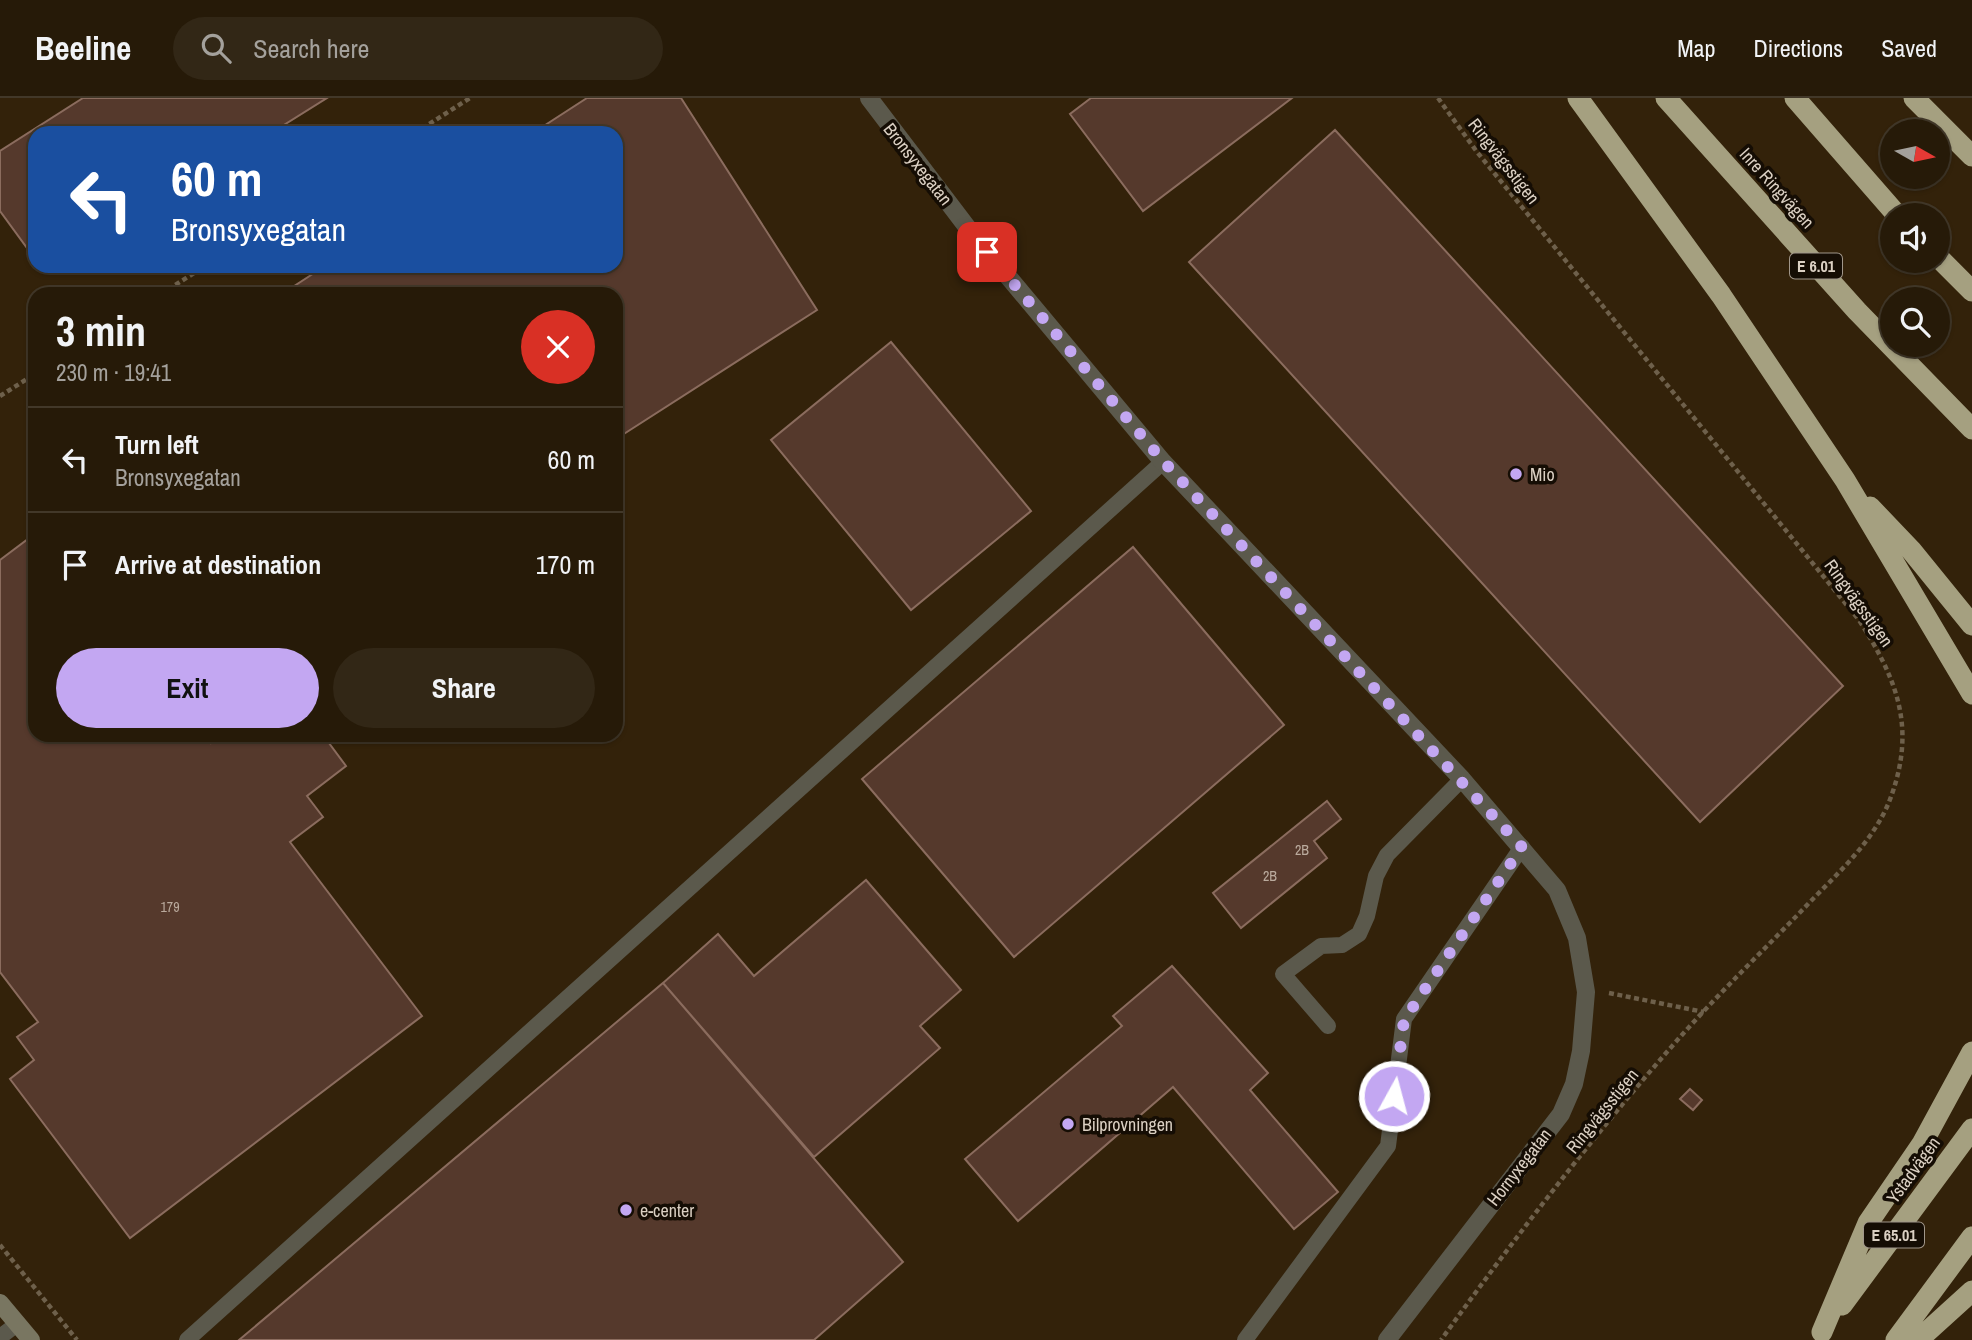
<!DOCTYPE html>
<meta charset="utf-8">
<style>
:root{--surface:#261a08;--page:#322716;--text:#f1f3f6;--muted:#a4a19c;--line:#423829;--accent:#c3a7f2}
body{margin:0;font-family:"Archivo Narrow",sans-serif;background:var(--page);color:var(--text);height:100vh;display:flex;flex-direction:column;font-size:26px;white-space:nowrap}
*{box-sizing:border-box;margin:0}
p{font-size:23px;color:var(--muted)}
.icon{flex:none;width:38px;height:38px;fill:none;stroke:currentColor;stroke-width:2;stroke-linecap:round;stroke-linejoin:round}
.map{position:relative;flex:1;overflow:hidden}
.details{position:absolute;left:28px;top:189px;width:595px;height:455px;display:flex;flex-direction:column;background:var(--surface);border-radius:21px;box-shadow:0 2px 5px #0004,0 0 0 2px var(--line)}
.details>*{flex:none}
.banner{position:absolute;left:28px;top:28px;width:595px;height:147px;border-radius:21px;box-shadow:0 2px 5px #0004,0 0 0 2px var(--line);background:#1a4fa0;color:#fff;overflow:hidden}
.needle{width:46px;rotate:99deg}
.tools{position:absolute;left:1880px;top:21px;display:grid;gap:14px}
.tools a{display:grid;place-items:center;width:70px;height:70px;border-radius:50%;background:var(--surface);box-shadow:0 2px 5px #0004,0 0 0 2px var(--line);font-size:35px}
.pin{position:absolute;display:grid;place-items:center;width:60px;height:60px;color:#fff;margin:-30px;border-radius:14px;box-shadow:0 4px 10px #0006}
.me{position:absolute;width:77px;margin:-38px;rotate:7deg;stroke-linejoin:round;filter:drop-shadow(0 0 5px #0008)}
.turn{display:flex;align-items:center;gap:24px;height:147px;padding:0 28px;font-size:32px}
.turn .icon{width:91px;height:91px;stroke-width:2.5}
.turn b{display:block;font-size:49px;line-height:60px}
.round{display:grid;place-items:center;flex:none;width:74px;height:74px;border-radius:37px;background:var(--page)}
.headline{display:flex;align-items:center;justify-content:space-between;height:119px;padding:0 28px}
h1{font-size:42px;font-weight:800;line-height:52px}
.action{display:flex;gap:14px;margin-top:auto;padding:14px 28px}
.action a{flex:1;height:80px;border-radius:42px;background:var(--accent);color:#111;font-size:28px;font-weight:800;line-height:80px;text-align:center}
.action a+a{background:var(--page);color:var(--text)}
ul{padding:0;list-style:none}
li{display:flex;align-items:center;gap:21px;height:105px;padding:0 28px;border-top:2px solid var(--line)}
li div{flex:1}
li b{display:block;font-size:26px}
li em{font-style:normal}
header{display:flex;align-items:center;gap:42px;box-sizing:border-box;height:98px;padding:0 35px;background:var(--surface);border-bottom:2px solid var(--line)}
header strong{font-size:33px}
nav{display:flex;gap:38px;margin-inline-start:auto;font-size:24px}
.search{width:490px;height:63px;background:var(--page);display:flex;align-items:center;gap:18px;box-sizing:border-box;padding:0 24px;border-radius:38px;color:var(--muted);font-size:26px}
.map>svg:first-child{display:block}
</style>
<header>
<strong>Beeline</strong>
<div class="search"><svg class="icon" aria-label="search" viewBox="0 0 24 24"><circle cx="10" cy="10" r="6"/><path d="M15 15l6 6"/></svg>Search here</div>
<nav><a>Map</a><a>Directions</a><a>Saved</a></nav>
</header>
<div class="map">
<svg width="1972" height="1242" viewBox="0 0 1972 1242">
<rect width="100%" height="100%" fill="#33220a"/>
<path fill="#55392c" stroke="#8b6c5e" stroke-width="2" d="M 83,0 L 327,0 L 271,35 L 35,35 L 35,161 L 0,113 L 0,53 Z
M 587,0 L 681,0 L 817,212 L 616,341 L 616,196 L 282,196 L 325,168 L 616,168 L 616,35 L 533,35 Z
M 1091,0 L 1292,0 L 1143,113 L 1070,16 Z
M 1335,32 L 1843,588 L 1700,724 L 1189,164 Z
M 891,244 L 1031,413 L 911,512 L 771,342 Z
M 28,441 L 35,451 L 35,637 L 206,637 L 211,645 L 221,637 L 323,637 L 346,668 L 307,698 L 323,719 L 290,744 L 422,918 L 130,1140 L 10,981 L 34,962 L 17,939 L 38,924 L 0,874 L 0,462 Z
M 1133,449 L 1284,627 L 1014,859 L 862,681 Z
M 1327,703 L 1341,721 L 1314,743 L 1327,760 L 1241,830 L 1213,795 Z
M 866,782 L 961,892 L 920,928 L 940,950 L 814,1059 L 663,885 L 718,836 L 754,878 Z
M 1172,868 L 1268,975 L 1250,992 L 1338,1094 L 1294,1131 L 1173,989 L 1018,1123 L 965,1061 L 1122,928 L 1113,918 Z
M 663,885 L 903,1164 L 814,1242 L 239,1242 Z
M 1690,991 L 1702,1002 L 1693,1012 L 1680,1001 Z"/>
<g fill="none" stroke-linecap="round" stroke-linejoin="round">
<path stroke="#6e604b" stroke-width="4.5" stroke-dasharray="5 3.5" stroke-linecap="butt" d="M 1438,0 L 1477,54 L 1859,522 C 1896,580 1916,627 1892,696 C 1877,740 1841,772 1809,805 C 1767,849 1722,892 1681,938 C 1596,1034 1516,1138 1441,1242
M 415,35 L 470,0
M 161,196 L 205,168
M 0,298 L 35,276
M 1609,895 L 1704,914
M 0,1147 L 77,1242"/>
<path stroke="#5b594c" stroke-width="16" d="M 1328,928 L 1283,876 L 1321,848 L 1342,847 L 1359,836 L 1367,818 L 1376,778 L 1387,757 L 1462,681
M 0,1239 L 17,1226
M 187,1242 L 1163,364
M 1245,1242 L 1388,1048 L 1404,921 L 1522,749"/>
<path stroke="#5b594c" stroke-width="18" d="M 869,0 L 970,133 L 1163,364 L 1462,681 L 1557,792 L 1577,840 L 1586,894 L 1581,953 L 1574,986 L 1561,1016 L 1387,1242"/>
<path stroke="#797661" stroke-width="18" d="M 0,1205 L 31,1242"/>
<path stroke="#a5a080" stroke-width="21" d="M 1578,0 L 1721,197 L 1845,382 L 1972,596
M 1666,0 L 1857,213 L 1972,331
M 1795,0 L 1897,117
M 1914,0 L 1972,58
M 1937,158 L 1972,193
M 1870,409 L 1911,452 L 1972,527
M 1842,1207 L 1972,1031
M 1822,1234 L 1868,1125 L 1922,1046 L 1972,954
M 1896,1242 L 1972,1139
M 1918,1242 L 1972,1193"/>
</g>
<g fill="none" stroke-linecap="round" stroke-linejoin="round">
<path stroke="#c3a7f2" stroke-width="12" stroke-dasharray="0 21.6" d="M 987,154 L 1163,363 L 1522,749 L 1404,922 L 1394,998"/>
</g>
<g fill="#c3a7f2" stroke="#150d04" stroke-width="2.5">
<circle cx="1516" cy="376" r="7"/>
<circle cx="1068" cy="1026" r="7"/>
<circle cx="626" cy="1112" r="7"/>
</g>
<g text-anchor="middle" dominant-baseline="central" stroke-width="7" stroke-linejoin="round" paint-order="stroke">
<g font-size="14" fill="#baaa9d">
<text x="1302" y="752">2B</text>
<text x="1270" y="778">2B</text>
<text x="170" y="809">179</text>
</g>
<g fill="#150d04" stroke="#a0968a" stroke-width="2">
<rect x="1790" y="155.5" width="52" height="25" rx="5"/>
<rect x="1864" y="1124.5" width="60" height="25" rx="5"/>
</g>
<g font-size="16" font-weight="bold" fill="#dbd0c3">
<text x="1816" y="168">E 6.01</text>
<text x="1894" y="1137">E 65.01</text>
</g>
<g font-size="18" fill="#dbd0c3" stroke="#150d04">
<text transform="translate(1504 63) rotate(52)">Ringvägsstigen</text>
<text transform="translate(918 66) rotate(52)">Bronsyxegatan</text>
<text transform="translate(1777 90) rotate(48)">Inre Ringvägen</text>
<text transform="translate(1859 505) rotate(54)">Ringvägsstigen</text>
<text transform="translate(1602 1013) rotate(-51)">Ringvägsstigen</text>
<text transform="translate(1519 1069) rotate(-52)">Hornyxegatan</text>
<text transform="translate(1913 1072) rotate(-54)">Ystadvägen</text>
</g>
<g font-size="18" fill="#dbd0c3" stroke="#150d04" text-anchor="start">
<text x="1530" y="376">Mio</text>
<text x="1082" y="1026">Bilprovningen</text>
<text x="640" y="1112">e-center</text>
</g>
</g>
</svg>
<div class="tools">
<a><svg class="needle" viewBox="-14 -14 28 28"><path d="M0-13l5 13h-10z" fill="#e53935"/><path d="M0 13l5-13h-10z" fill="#a4a19c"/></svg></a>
<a><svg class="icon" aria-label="sound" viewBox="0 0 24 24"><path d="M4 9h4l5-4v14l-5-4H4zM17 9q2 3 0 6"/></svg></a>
<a><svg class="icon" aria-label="search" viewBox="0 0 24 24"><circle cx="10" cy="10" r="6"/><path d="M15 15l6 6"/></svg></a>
</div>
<div class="pin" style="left:987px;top:154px;background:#d93025"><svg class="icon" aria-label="arrive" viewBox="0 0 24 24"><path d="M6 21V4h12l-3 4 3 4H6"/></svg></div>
<svg class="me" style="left:1394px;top:998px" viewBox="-20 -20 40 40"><circle r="17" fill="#c3a7f2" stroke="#fff" stroke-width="3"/><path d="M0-11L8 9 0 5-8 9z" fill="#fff"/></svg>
<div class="banner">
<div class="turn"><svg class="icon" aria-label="left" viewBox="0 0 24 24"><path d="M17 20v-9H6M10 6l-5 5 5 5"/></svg><div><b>60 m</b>Bronsyxegatan</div></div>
</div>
<section class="details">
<div class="headline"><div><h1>3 min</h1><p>230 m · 19:41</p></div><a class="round" style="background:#d93025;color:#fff"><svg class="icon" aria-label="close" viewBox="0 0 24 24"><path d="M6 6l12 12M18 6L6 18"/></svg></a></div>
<ul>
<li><svg class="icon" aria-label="left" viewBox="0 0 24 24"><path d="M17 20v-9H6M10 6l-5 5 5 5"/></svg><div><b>Turn left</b><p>Bronsyxegatan</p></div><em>60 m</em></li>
<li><svg class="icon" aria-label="arrive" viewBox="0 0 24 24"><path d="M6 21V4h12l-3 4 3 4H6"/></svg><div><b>Arrive at destination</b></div><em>170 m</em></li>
</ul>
<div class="action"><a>Exit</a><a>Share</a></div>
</section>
</div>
